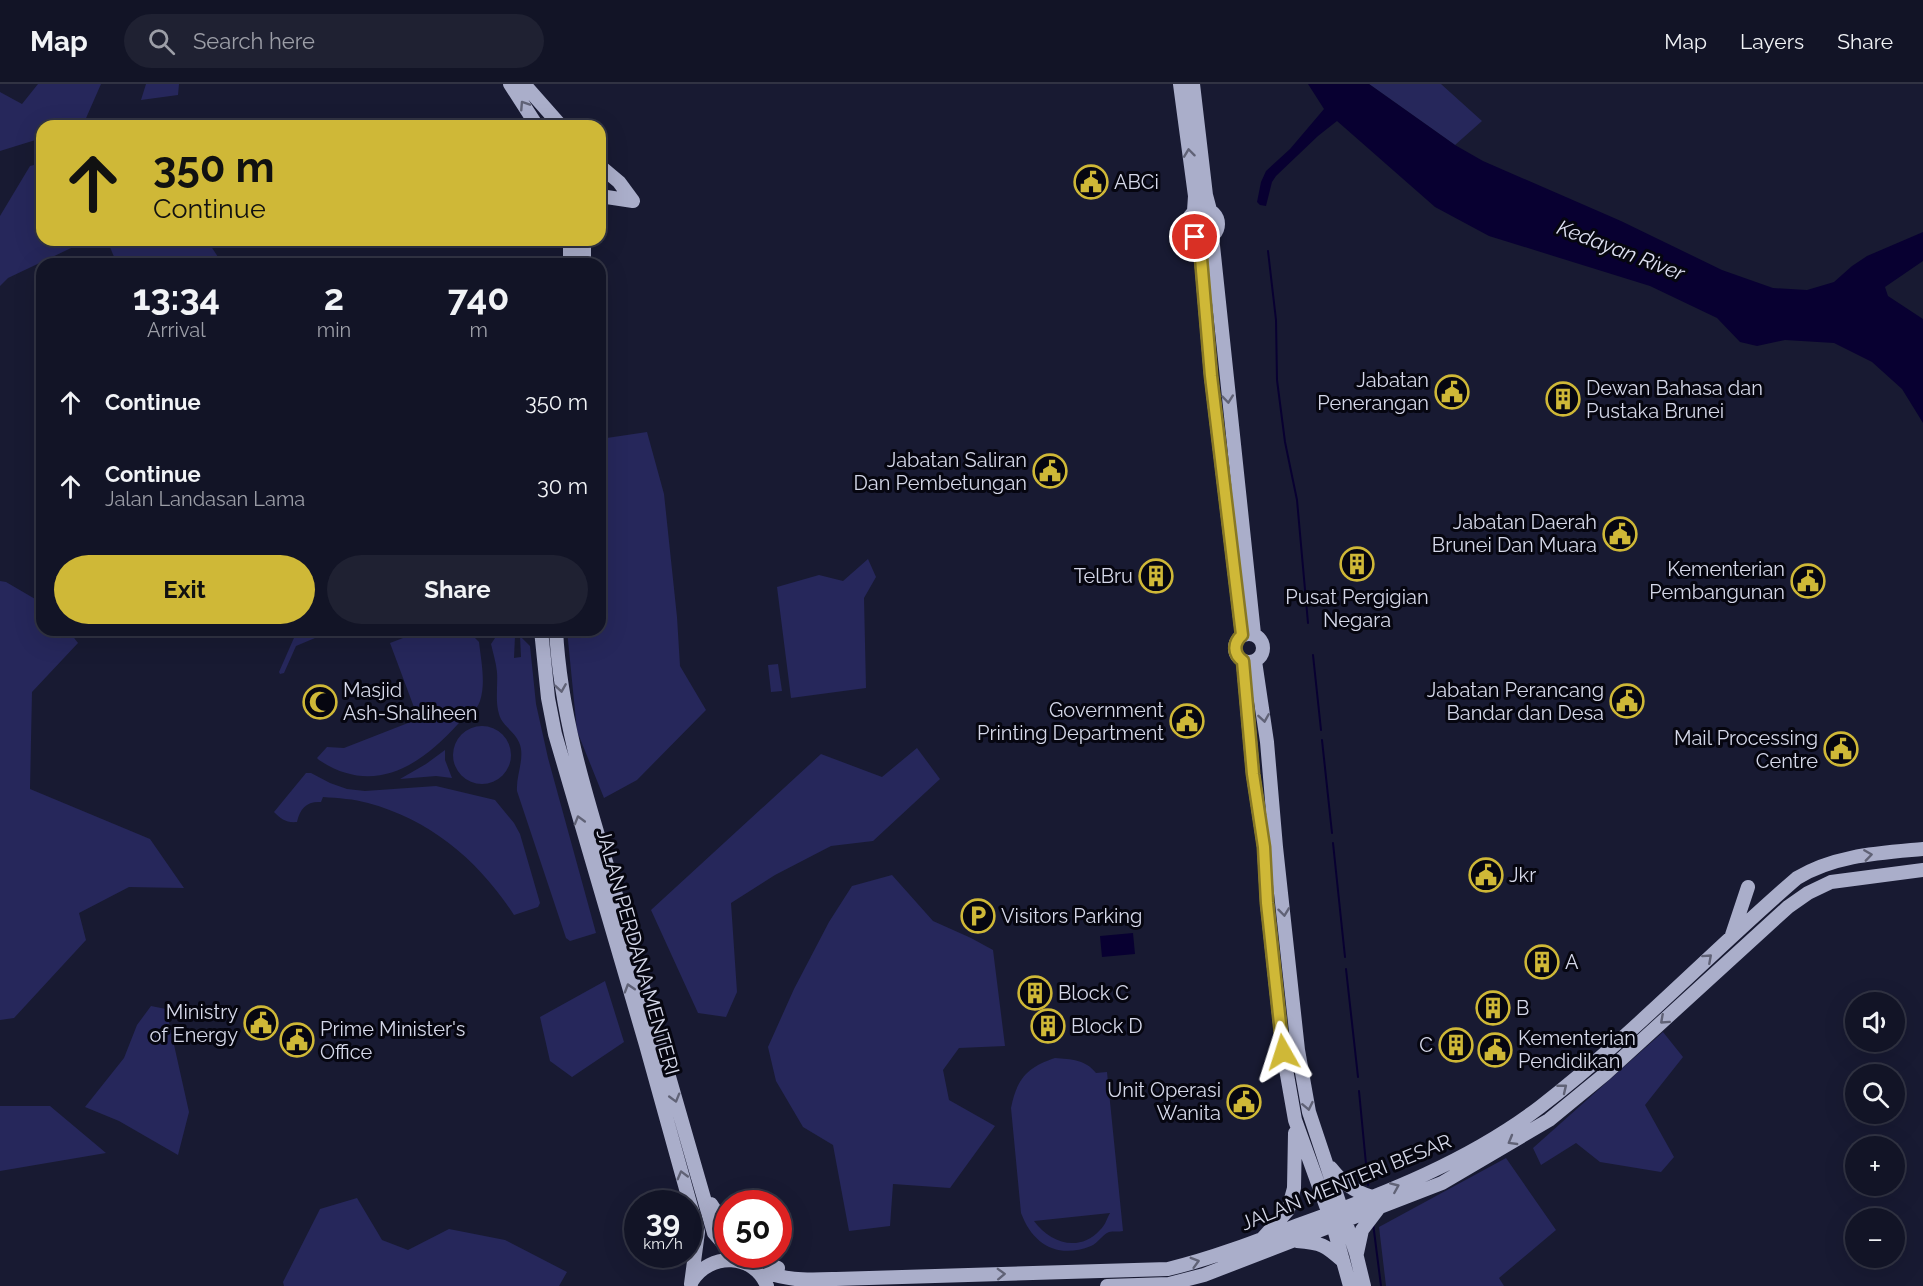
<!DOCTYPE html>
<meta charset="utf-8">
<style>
:root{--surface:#121426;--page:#1f2132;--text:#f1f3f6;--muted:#9c9ea7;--line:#313343;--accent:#cfb837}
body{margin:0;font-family:Raleway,sans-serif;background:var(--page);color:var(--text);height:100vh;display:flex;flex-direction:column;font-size:22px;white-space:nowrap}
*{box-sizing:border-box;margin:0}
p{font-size:20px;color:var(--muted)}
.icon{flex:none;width:33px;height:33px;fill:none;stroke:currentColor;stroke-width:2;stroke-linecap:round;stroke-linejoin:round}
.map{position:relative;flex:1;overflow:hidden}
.sheet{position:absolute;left:36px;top:174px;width:570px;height:378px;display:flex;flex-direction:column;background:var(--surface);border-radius:18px;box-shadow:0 6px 24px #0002,0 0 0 2px var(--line)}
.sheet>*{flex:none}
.top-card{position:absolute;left:36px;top:36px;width:570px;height:126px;border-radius:18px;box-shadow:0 6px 24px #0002,0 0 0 2px var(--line);background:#cfb837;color:#111;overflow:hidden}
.tools{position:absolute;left:1845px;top:908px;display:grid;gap:12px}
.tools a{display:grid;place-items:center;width:60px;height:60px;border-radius:50%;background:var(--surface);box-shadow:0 6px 24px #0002,0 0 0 2px var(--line);font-size:30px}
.speed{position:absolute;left:624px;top:1106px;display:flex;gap:12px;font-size:30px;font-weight:700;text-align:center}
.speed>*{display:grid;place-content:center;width:78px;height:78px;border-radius:50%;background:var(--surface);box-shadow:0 6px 24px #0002,0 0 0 2px var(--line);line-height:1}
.speed small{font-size:15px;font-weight:400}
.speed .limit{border:9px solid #d22;background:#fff;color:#111}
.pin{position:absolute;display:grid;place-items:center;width:51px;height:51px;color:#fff;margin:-26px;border:3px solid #fff;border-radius:50%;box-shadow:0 2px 6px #0007}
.me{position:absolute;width:66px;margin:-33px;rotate:354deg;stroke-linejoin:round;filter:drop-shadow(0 0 4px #0008)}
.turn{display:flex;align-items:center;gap:21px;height:126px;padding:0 18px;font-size:27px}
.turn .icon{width:78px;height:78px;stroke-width:2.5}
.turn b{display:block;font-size:42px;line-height:51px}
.eta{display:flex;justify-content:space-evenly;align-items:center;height:102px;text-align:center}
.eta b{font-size:36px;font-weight:700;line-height:42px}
.action{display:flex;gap:12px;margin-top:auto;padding:12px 18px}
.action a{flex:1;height:69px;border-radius:36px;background:var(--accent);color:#111;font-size:24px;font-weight:700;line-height:69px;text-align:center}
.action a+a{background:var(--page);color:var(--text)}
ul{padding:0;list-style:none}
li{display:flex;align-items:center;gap:18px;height:84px;padding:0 18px}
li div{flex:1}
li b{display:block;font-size:22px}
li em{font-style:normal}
header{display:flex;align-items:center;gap:36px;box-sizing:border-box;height:84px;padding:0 30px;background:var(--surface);border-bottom:2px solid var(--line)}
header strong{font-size:28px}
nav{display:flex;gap:33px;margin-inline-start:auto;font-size:21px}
.search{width:420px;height:54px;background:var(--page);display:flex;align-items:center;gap:15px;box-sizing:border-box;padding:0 21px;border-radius:33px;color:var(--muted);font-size:22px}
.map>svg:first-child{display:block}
</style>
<header>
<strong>Map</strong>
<div class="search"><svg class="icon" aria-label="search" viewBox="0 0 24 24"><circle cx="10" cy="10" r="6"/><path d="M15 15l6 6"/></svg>Search here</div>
<nav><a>Map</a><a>Layers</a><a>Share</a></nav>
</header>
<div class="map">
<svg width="1923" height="1202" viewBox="0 0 1923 1202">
<rect width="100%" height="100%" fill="#181a32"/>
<path fill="#26275b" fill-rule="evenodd" d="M 38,0 L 101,0 L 83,41 L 42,42 L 42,54 L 0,67 L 0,8 L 22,20 Z
M 146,0 L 179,0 L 178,11 L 141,16 Z
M 1369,0 L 1441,0 L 1482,37 L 1455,61 Z
M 42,79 L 42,156 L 88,156 L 8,194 L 0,202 L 0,132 L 30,82 Z
M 107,156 L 207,156 L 218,173 L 246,176 L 248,180 L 117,180 Z
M 647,348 L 664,410 L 677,533 L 680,582 L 706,626 L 637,696 L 604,714 L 577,647 L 567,546 L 600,546 L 600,355 Z
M 868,475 L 876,493 L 864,514 L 866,604 L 791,614 L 777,503 L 819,491 L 843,497 Z
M 0,497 L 6,498 L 42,519 L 42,546 L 68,546 L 78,559 L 32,608 L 30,705 L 150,755 L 184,804 L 129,803 L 79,829 L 86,856 L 14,934 L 0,936 Z
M 334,546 L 296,562 L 284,589 L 280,590 L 279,588 L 297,547 Z
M 416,549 L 475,554 L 479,558 C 481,576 486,599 480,617 C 476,629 466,631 458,640 C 419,683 373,712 319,676 L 317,674 L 327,663 L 344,664 L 408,639 L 413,636 L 415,626 L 390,559 Z
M 515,552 L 514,574 L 521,573 L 520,552 L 530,562 L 536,620 L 548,674 L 596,849 L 570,857 L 566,854 L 517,707 C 516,693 523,679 521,665 C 519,649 502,643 499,630 C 495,617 498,601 497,588 C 496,578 493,569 491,560 L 495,554 Z
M 778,580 L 782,607 L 771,608 L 768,581 Z
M453 671a29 29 0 1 1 58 0a29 29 0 1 1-58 0Z
M 917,664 L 940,695 L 873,757 L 831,762 L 775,791 L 731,819 L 737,908 L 726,933 L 698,929 L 651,826 L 821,670 L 882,693 Z
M 445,666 L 445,676 L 452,694 L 436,692 L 400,695 L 426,680 Z
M 306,689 L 311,689 L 330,699 L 347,705 L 365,707 L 436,702 L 495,716 L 514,739 L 520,750 L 540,819 L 538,823 L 514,831 C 479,777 431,736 368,719 C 354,715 338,714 323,713 L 321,718 C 307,717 300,724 297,738 C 286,739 281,735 274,728 Z
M 892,791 L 933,837 L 971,854 L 993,866 L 1005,962 L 959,964 L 943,986 L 949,1016 L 995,1042 L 950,1104 L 893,1100 L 890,1142 L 849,1147 L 833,1061 L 803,1043 L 776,997 L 768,963 L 794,905 L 829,838 L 852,802 Z
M 605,897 L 624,958 L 572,993 L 550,977 L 540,933 Z
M 151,922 L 166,925 L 189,1028 L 178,1071 L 119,1037 L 85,1023 L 124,974 L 137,941 Z
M 1663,948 L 1683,973 L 1645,1021 L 1674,1073 L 1661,1088 L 1600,1078 L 1576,1059 L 1541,1081 L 1533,1064 Z
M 1055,974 C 1071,975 1086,976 1096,989 L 1107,988 L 1123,1147 C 1119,1148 1113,1147 1109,1148 C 1102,1151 1098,1159 1091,1162 C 1058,1175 1033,1161 1021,1129 L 1011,1024 C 1017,994 1028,983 1055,974 ZM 1110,1129 C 1107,1134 1105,1142 1100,1146 C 1079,1169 1050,1159 1034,1137 Z
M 0,1022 L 50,1022 L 106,1069 L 0,1087 Z
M 1506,1074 L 1556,1146 L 1499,1194 L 1504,1202 L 1386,1202 L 1379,1143 Z
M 357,1114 L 382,1156 L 408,1166 L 449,1145 L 505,1156 L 567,1188 L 559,1202 L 284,1202 L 283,1198 L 320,1125 Z"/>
<path fill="#080031" d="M 1308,0 L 1369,0 L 1455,61 L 1483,77 L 1621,137 L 1722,186 L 1773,204 L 1807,206 L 1834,198 L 1852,182 L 1867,172 L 1923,148 L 1923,177 L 1885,203 L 1888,212 L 1923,235 L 1923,339 L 1902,305 L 1872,278 L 1834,259 L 1785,256 L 1757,262 L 1740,258 L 1717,234 L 1650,202 L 1489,152 L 1435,123 L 1337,37 L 1318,52 L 1276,92 L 1272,98 L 1266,122 L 1260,121 L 1257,118 L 1261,98 L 1266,87 L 1290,65 L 1324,25 Z
M 1133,849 L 1135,870 L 1102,873 L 1100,852 Z"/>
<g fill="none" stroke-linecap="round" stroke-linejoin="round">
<path stroke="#080031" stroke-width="2" d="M 1268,167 L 1276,236 L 1277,296 L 1285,358 L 1297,416 L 1308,539
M 1313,571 L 1321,646
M 1322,656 L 1332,749
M 1333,759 L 1345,873
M 1346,885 L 1358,993
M 1359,1007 L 1368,1101
M 1373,1139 L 1381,1202"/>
<path stroke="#aaaeca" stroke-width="14" d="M 510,0 L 537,42
M 524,0 L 561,42
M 1180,0 L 1195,112 L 1194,127
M 1193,0 L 1206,111 L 1210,126
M 600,82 L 619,98 L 633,117
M 600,112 L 633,117
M1188 140a15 15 0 1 1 30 0a15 15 0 1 1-30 0Z
M 1212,152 L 1254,550
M 1195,153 L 1201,174 L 1211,292 L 1242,551
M 570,180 L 570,156
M 584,180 L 584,156
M 541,546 L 548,614 L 555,650 L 646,961 L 698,1148 L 691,1200
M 556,546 C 561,641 592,730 619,821 C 651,930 683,1040 714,1149 L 728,1165
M1235 564a14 14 0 1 1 28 0a14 14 0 1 1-28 0Z
M 1243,577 L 1253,690 L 1264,763 L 1267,819 L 1283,968 L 1295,1036 L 1333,1141 L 1350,1202
M 1255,577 L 1267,658 L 1276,763 L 1298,966 L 1309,1028 L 1356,1169 L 1364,1202
M 1732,851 L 1748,803
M 1331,1084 C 1343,1099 1353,1107 1372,1113
M 711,1120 L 728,1146
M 1263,1154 L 1288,1126 L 1294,1104 L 1295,1049
M 1297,1157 C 1322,1159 1325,1161 1343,1177
M 1357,1169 L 1362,1146 L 1378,1125
M 751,1170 L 766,1179 L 778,1184
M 756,1185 C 787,1197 803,1196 836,1195 L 1168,1185 C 1214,1174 1257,1157 1301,1140 C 1384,1110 1469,1077 1540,1023 C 1631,953 1710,869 1797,794 C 1835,771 1880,769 1923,765
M 692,1197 C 710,1168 754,1169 767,1202
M 1107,1202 L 1169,1200 L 1204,1191 L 1442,1099 L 1549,1036 L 1605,990 L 1788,823 L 1808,809 L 1831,798 L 1923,786"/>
</g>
<defs><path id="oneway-chevron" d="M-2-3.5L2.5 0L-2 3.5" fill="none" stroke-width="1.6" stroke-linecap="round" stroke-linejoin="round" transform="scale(1.5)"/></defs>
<g stroke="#606276">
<use href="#oneway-chevron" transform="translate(524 21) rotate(-123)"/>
<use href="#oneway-chevron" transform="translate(1189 69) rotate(-97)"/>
<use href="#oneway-chevron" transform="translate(1228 315) rotate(84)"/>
<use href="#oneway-chevron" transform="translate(561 604) rotate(81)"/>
<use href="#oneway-chevron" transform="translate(1264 634) rotate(81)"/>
<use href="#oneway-chevron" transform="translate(579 736) rotate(-106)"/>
<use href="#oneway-chevron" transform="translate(1868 771) rotate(-8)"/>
<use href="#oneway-chevron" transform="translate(1284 828) rotate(83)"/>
<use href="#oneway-chevron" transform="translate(1708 874) rotate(-42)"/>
<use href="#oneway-chevron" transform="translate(629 904) rotate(-107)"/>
<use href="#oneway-chevron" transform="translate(1664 936) rotate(138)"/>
<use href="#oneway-chevron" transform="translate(1563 1004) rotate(-39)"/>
<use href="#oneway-chevron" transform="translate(675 1014) rotate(74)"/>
<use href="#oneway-chevron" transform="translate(1308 1022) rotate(78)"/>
<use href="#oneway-chevron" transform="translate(1512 1057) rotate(150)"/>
<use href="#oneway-chevron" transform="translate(682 1091) rotate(-105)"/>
<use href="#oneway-chevron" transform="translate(1395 1103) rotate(-23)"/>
<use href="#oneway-chevron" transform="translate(1195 1178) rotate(-16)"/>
<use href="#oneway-chevron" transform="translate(1001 1190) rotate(-2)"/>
</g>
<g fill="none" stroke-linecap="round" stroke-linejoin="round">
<g stroke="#877824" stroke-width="15">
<path id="route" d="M 1195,153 L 1201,174 L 1211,292 L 1242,551 C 1233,559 1233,570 1243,577 L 1253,690 L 1264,763 L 1267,819 L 1283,968"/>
</g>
<use href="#route" stroke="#cfb837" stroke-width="10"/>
</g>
<defs>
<g id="civic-ring" transform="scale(1.725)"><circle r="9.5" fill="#060610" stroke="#cfb837" stroke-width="1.5"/><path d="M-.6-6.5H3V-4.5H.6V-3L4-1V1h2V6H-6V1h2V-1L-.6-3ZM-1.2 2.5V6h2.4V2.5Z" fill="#cfb837"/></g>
<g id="building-ring" transform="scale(1.725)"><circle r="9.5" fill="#060610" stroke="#cfb837" stroke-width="1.5"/><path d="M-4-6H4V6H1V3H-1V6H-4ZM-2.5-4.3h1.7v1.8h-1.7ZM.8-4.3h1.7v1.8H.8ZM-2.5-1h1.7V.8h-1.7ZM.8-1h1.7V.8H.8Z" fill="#cfb837"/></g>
<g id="mosque-ring" transform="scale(1.725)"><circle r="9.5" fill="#060610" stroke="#cfb837" stroke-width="1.5"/><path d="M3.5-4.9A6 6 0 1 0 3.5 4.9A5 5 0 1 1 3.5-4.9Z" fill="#cfb837"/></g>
<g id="parking-ring" transform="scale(1.725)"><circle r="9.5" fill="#060610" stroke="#cfb837" stroke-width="1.5"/><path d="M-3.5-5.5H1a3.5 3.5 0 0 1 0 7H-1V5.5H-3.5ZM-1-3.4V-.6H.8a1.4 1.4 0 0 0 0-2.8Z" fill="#cfb837"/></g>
</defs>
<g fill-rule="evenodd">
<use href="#civic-ring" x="1091" y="98"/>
<use href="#civic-ring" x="1452" y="308"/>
<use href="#building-ring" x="1563" y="315"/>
<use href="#civic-ring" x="1050" y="387"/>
<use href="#civic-ring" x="1620" y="450"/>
<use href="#building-ring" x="1357" y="480"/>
<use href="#building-ring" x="1156" y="492"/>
<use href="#civic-ring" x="1808" y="497"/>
<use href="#civic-ring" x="1627" y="617"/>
<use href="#mosque-ring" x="320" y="618"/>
<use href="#civic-ring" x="1187" y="637"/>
<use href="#civic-ring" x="1841" y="665"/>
<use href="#civic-ring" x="1486" y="791"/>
<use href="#parking-ring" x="978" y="832"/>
<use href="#building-ring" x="1542" y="878"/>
<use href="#building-ring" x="1035" y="909"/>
<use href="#building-ring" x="1493" y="924"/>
<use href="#civic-ring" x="261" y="939"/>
<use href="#building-ring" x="1048" y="942"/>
<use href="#civic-ring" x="297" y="956"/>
<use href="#building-ring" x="1456" y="961"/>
<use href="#civic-ring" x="1495" y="966"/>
<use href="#civic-ring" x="1244" y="1018"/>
</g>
<g text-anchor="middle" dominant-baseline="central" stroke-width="6" stroke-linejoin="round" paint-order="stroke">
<g font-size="20" fill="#d5d8e9" stroke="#060610" text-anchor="start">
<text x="1114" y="98">ABCi</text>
<text x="1429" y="296" text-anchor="end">Jabatan<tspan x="1429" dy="23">Penerangan</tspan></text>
<text x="1586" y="304">Dewan Bahasa dan<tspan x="1586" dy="23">Pustaka Brunei</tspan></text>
<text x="1027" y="376" text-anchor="end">Jabatan Saliran<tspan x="1027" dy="23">Dan Pembetungan</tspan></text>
<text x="1597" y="438" text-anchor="end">Jabatan Daerah<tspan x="1597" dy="23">Brunei Dan Muara</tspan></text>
<text x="1785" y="485" text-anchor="end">Kementerian<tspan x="1785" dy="23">Pembangunan</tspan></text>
<text x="1133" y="492" text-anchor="end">TelBru</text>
<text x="1357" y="513" text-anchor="middle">Pusat Pergigian<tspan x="1357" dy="23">Negara</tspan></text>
<text x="343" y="606">Masjid<tspan x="343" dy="23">Ash-Shaliheen</tspan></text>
<text x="1604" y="606" text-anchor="end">Jabatan Perancang<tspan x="1604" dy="23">Bandar dan Desa</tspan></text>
<text x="1164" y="626" text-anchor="end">Government<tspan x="1164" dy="23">Printing Department</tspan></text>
<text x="1818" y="654" text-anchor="end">Mail Processing<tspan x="1818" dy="23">Centre</tspan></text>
<text x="1509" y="791">Jkr</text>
<text x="1001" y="832">Visitors Parking</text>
<text x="1565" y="878">A</text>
<text x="1058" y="909">Block C</text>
<text x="1516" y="924">B</text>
<text x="238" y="928" text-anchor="end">Ministry<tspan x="238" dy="23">of Energy</tspan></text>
<text x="1071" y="942">Block D</text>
<text x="320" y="945">Prime Minister's<tspan x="320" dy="23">Office</tspan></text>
<text x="1518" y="954">Kementerian<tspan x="1518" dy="23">Pendidikan</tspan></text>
<text x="1433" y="961" text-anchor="end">C</text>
<text x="1221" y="1006" text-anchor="end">Unit Operasi<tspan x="1221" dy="23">Wanita</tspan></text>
</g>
<g font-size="20" fill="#d5d8e9" stroke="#060610">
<text transform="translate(638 868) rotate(74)">JALAN PERDANA MENTERI</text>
<text transform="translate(1346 1098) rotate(-22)">JALAN MENTERI BESAR</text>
</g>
<g font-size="21" font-style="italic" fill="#dfe1f3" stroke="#060610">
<text transform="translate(1621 166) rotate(21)">Kedayan River</text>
</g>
</g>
</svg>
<div class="tools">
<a><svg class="icon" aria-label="sound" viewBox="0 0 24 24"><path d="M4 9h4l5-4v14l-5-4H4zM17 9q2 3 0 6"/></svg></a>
<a><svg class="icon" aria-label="search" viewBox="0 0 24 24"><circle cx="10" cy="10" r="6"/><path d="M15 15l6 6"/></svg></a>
<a>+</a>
<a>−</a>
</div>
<div class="speed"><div>39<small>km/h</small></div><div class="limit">50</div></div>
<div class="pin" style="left:1195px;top:153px;background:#d93025"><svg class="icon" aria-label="arrive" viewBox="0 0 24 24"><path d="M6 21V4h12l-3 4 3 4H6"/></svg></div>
<svg class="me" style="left:1283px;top:968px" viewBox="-20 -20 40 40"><path d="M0-17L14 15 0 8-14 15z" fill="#cfb837" stroke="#fff" stroke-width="4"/></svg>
<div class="top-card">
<div class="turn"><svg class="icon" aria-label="ahead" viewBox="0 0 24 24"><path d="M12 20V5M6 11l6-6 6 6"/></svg><div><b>350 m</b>Continue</div></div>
</div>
<section class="sheet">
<div class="eta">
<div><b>13:34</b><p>Arrival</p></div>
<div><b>2</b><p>min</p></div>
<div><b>740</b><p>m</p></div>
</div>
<ul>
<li><svg class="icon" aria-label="ahead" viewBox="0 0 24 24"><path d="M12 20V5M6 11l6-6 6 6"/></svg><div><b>Continue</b></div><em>350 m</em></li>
<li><svg class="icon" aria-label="ahead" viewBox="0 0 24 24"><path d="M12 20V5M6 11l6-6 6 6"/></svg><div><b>Continue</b><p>Jalan Landasan Lama</p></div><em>30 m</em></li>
</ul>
<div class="action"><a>Exit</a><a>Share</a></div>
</section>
</div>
